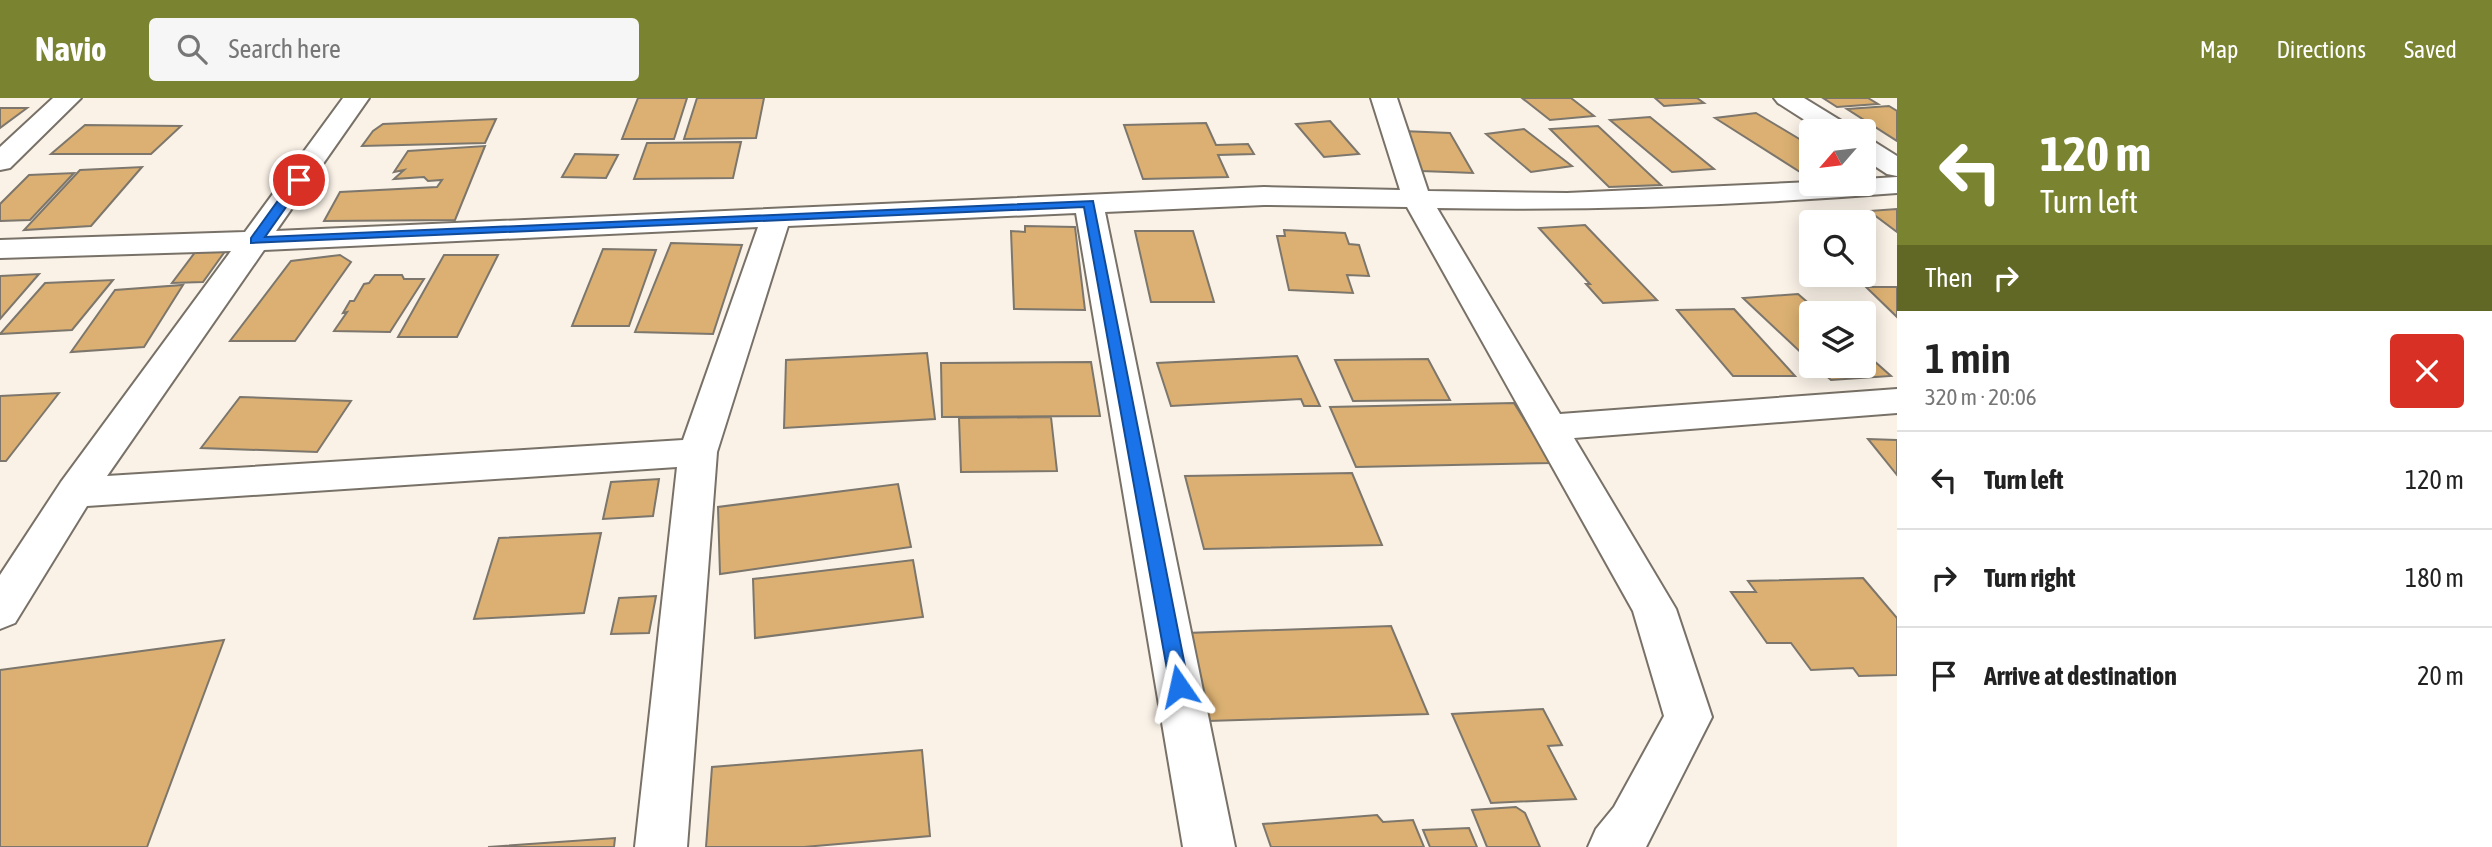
<!DOCTYPE html>
<meta charset="utf-8">
<style>
:root{--surface:#fff;--page:#f6f6f6;--text:#222;--muted:#767676;--line:#e0e0e0;--accent:#7a8330}
body{margin:0;font-family:"Asap Condensed",sans-serif;background:var(--page);color:var(--text);height:100vh;display:flex;flex-direction:column;font-size:26px;white-space:nowrap}
*{box-sizing:border-box;margin:0}
p{font-size:23px;color:var(--muted)}
.icon{flex:none;width:38px;height:38px;fill:none;stroke:currentColor;stroke-width:2;stroke-linecap:round;stroke-linejoin:round}
.map{position:relative;flex:1;overflow:hidden}
.side{display:flex;flex-direction:column;background:var(--surface);width:595px}
.side>*{flex:none}
.top-card{background:#7a8330;color:#fff;overflow:hidden}
.needle{width:46px;rotate:242deg}
.buttons{position:absolute;left:1799px;top:21px;display:grid;gap:14px}
.buttons a{display:grid;place-items:center;width:77px;height:77px;border-radius:7px;background:var(--surface);box-shadow:0 4px 18px #0003;font-size:35px}
.pin{position:absolute;display:grid;place-items:center;width:60px;height:60px;color:#fff;margin:-30px;border:4px solid #fff;border-radius:50%;box-shadow:0 2px 7px #0007}
.me{position:absolute;width:77px;margin:-38px;rotate:349deg;stroke-linejoin:round;filter:drop-shadow(0 0 5px #0008)}
.turn{display:flex;align-items:center;gap:24px;height:147px;padding:0 28px;font-size:32px}
.turn .icon{width:91px;height:91px;stroke-width:2.5}
.turn b{display:block;font-size:49px;line-height:60px}
.then{display:flex;align-items:center;height:66px;padding:0 28px;background:#0003;gap:14px;font-size:26px}
.round{display:grid;place-items:center;flex:none;width:74px;height:74px;border-radius:7px;background:var(--page)}
.headline{display:flex;align-items:center;justify-content:space-between;height:119px;padding:0 28px}
h1{font-size:42px;font-weight:600;line-height:52px}
ul{padding:0;list-style:none}
li{display:flex;align-items:center;gap:21px;height:98px;padding:0 28px;border-top:2px solid var(--line)}
li div{flex:1}
li b{display:block;font-size:26px}
li em{font-style:normal}
header{display:flex;align-items:center;gap:42px;box-sizing:border-box;height:98px;padding:0 35px;background:var(--accent);color:#fff}
header strong{font-size:33px}
nav{display:flex;gap:38px;margin-inline-start:auto;font-size:24px}
.search{width:490px;height:63px;background:var(--page);display:flex;align-items:center;gap:18px;box-sizing:border-box;padding:0 24px;border-radius:7px;color:var(--muted);font-size:26px}
main{display:flex;flex:1;min-height:0}
.map>svg:first-child{display:block}
</style>
<header>
<strong>Navio</strong>
<div class="search"><svg class="icon" aria-label="search" viewBox="0 0 24 24"><circle cx="10" cy="10" r="6"/><path d="M15 15l6 6"/></svg>Search here</div>
<nav><a>Map</a><a>Directions</a><a>Saved</a></nav>
</header>
<main>
<div class="map">
<svg width="1897" height="749" viewBox="0 0 1897 749">
<rect width="100%" height="100%" fill="#faf2e7"/>
<path fill="#dbb072" stroke="#7c766c" stroke-width="2" d="M 638,0 L 687,0 L 674,41 L 622,41 Z
M 697,0 L 764,0 L 756,40 L 684,41 Z
M 1522,0 L 1571,0 L 1594,18 L 1550,22 Z
M 1655,0 L 1697,0 L 1704,5 L 1664,8 Z
M 1823,0 L 1868,0 L 1878,6 L 1837,9 Z
M 1889,8 L 1897,13 L 1897,43 L 1847,11 Z
M 0,10 L 27,10 L 0,30 Z
M 1756,15 L 1811,48 L 1811,81 L 1715,20 Z
M 1650,19 L 1714,71 L 1672,74 L 1610,22 Z
M 496,21 L 485,45 L 362,48 L 373,33 L 383,26 Z
M 1330,23 L 1359,56 L 1324,59 L 1296,26 Z
M 1206,25 L 1216,47 L 1248,46 L 1254,56 L 1218,57 L 1228,79 L 1143,81 L 1124,27 Z
M 85,27 L 181,28 L 151,56 L 51,56 Z
M 1598,28 L 1661,87 L 1609,89 L 1550,31 Z
M 1524,31 L 1572,68 L 1531,74 L 1486,36 Z
M 1402,33 L 1450,35 L 1473,75 L 1421,73 Z
M 741,44 L 733,80 L 634,81 L 647,45 Z
M 485,48 L 455,122 L 324,123 L 340,94 L 437,89 L 442,82 L 428,83 L 424,79 L 394,81 L 404,72 L 394,74 L 408,53 Z
M 575,56 L 618,57 L 606,80 L 562,79 Z
M 142,69 L 91,128 L 24,132 L 80,72 Z
M 74,75 L 30,122 L 0,123 L 0,106 L 29,77 Z
M 1897,111 L 1897,134 L 1869,113 Z
M 1585,127 L 1657,202 L 1603,205 L 1586,186 L 1590,186 L 1539,130 Z
M 1025,128 L 1075,129 L 1085,212 L 1014,211 L 1011,133 L 1025,134 Z
M 1284,132 L 1345,135 L 1349,146 L 1359,147 L 1369,178 L 1347,177 L 1353,195 L 1289,192 L 1277,138 L 1285,138 Z
M 1135,133 L 1193,133 L 1214,204 L 1151,204 Z
M 671,145 L 742,147 L 713,236 L 635,234 Z
M 603,151 L 656,152 L 629,228 L 572,228 Z
M 226,152 L 203,184 L 172,185 L 196,153 Z
M 340,157 L 351,164 L 295,243 L 230,243 L 291,163 Z
M 444,157 L 498,157 L 457,239 L 398,239 Z
M 39,176 L 0,221 L 0,178 Z
M 375,177 L 402,177 L 404,181 L 424,181 L 390,234 L 334,233 L 347,214 L 343,215 L 350,203 L 354,203 L 364,186 L 369,185 Z
M 113,182 L 72,232 L 0,236 L 45,185 Z
M 183,187 L 144,249 L 71,254 L 115,192 Z
M 1866,189 L 1897,189 L 1897,219 Z
M 1798,196 L 1820,215 L 1811,215 L 1811,264 L 1743,200 Z
M 1734,211 L 1795,278 L 1733,278 L 1677,212 Z
M 1864,254 L 1891,278 L 1831,282 L 1815,268 L 1864,268 Z
M 927,255 L 935,321 L 784,330 L 786,262 Z
M 1297,258 L 1320,308 L 1304,308 L 1301,301 L 1171,308 L 1157,265 Z
M 1428,261 L 1450,302 L 1353,303 L 1335,262 Z
M 1091,264 L 1100,318 L 942,319 L 941,265 Z
M 59,295 L 6,363 L 0,363 L 0,298 Z
M 240,299 L 351,303 L 317,354 L 201,350 Z
M 1514,305 L 1551,365 L 1356,369 L 1330,309 Z
M 1051,319 L 1057,373 L 961,374 L 959,320 Z
M 1868,341 L 1897,342 L 1897,377 Z
M 1352,375 L 1382,447 L 1204,451 L 1185,378 Z
M 659,381 L 653,418 L 603,421 L 611,384 Z
M 898,386 L 911,449 L 720,476 L 718,409 Z
M 601,435 L 584,515 L 474,521 L 499,440 Z
M 913,462 L 923,519 L 755,540 L 753,481 Z
M 1863,480 L 1897,520 L 1897,577 L 1859,578 L 1853,570 L 1811,572 L 1791,545 L 1767,545 L 1731,494 L 1756,494 L 1748,483 Z
M 656,498 L 649,535 L 611,536 L 619,500 Z
M 1391,528 L 1428,616 L 1208,623 L 1186,535 Z
M 224,542 L 147,749 L 0,749 L 0,572 Z
M 1543,611 L 1562,647 L 1548,648 L 1576,701 L 1491,705 L 1452,616 Z
M 922,652 L 930,738 L 804,749 L 706,749 L 712,669 Z
M 1516,709 L 1525,715 L 1540,749 L 1487,749 L 1472,712 Z
M 1377,717 L 1383,724 L 1413,722 L 1424,749 L 1271,749 L 1263,726 Z
M 1469,730 L 1477,749 L 1430,749 L 1423,732 Z
M 615,740 L 614,749 L 488,749 Z"/>
<g fill="none" stroke-linecap="round" stroke-linejoin="round">
<g stroke="#787167" stroke-width="4">
<path id="minor" d="M 53,0 L 81,0 L 10,70 L 0,72 L 0,49 Z
M 343,0 L 369,0 L 276,133 L 1264,89 L 1400,92 L 1371,0 L 1397,0 L 1428,93 L 1567,95 L 1811,84 L 1864,86 L 1864,81 L 1897,79 L 1897,95 C 1744,107 1590,113 1437,110 L 1560,316 L 1897,291 L 1897,315 L 1574,340 L 1676,511 L 1712,619 L 1646,749 L 1588,749 L 1596,731 L 1614,709 L 1664,618 L 1633,513 L 1407,109 L 1264,107 L 1105,114 L 1235,749 L 1183,749 L 1076,115 L 788,128 L 717,354 L 687,749 L 635,749 L 677,369 L 87,408 L 15,525 L 0,531 L 0,477 L 61,384 L 231,153 L 0,160 L 0,142 L 245,134 ZM 758,129 L 683,342 L 107,378 L 264,152 Z
M 1774,0 L 1804,0 L 1848,27 L 1852,33 L 1822,33 L 1778,5 Z
M 1864,41 L 1873,43 L 1897,58 L 1897,78 L 1887,76 L 1864,61 Z"/>
</g>
<use href="#minor" fill="#fff" fill-rule="evenodd"/>
</g>
<path fill="#1a73e8" stroke="#114b97" stroke-width="2" d="M 299,78 L 305,82 L 265,139 L 1093,103 L 1189,588 L 1186,594 L 1179,596 L 1173,594 L 1170,588 L 1084,109 L 251,145 L 251,140 L 295,79 Z"/>
</svg>
<div class="buttons">
<a><svg class="needle" viewBox="-14 -14 28 28"><path d="M0-13l5 13h-10z" fill="#e53935"/><path d="M0 13l5-13h-10z" fill="#767676"/></svg></a>
<a><svg class="icon" aria-label="search" viewBox="0 0 24 24"><circle cx="10" cy="10" r="6"/><path d="M15 15l6 6"/></svg></a>
<a><svg class="icon" aria-label="layers" viewBox="0 0 24 24"><path d="M12 4l9 5-9 5-9-5zM3 14l9 5 9-5"/></svg></a>
</div>
<div class="pin" style="left:299px;top:82px;background:#d93025"><svg class="icon" aria-label="arrive" viewBox="0 0 24 24"><path d="M6 21V4h12l-3 4 3 4H6"/></svg></div>
<svg class="me" style="left:1179px;top:588px" viewBox="-20 -20 40 40"><path d="M0-17L14 15 0 8-14 15z" fill="#1a73e8" stroke="#fff" stroke-width="4"/></svg>
</div>
<section class="side">
<div class="top-card">
<div class="turn"><svg class="icon" aria-label="left" viewBox="0 0 24 24"><path d="M17 20v-9H6M10 6l-5 5 5 5"/></svg><div><b>120 m</b>Turn left</div></div>
<div class="then">Then<svg class="icon" aria-label="right" viewBox="0 0 24 24"><path d="M7 20v-9h11M14 6l5 5-5 5"/></svg></div>
</div>
<div class="headline"><div><h1>1 min</h1><p>320 m · 20:06</p></div><a class="round" style="background:#d93025;color:#fff"><svg class="icon" aria-label="close" viewBox="0 0 24 24"><path d="M6 6l12 12M18 6L6 18"/></svg></a></div>
<ul>
<li><svg class="icon" aria-label="left" viewBox="0 0 24 24"><path d="M17 20v-9H6M10 6l-5 5 5 5"/></svg><div><b>Turn left</b></div><em>120 m</em></li>
<li><svg class="icon" aria-label="right" viewBox="0 0 24 24"><path d="M7 20v-9h11M14 6l5 5-5 5"/></svg><div><b>Turn right</b></div><em>180 m</em></li>
<li><svg class="icon" aria-label="arrive" viewBox="0 0 24 24"><path d="M6 21V4h12l-3 4 3 4H6"/></svg><div><b>Arrive at destination</b></div><em>20 m</em></li>
</ul>
</section>
</main>
